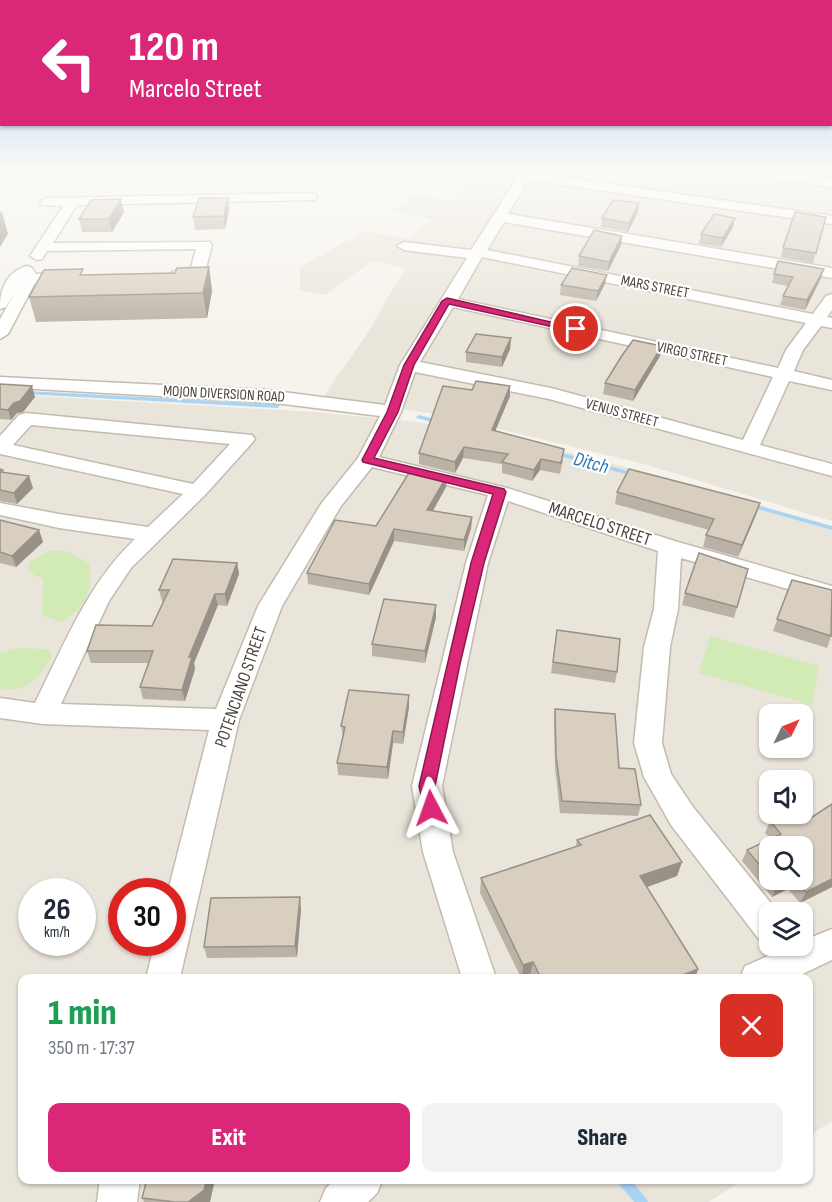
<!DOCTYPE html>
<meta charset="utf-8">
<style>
:root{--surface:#fff;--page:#f2f2f3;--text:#1f2937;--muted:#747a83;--accent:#db2777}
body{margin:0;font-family:"Sofia Sans Condensed",sans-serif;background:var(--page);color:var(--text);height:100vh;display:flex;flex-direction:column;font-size:22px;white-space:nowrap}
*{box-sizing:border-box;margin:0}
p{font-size:20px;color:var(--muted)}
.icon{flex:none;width:33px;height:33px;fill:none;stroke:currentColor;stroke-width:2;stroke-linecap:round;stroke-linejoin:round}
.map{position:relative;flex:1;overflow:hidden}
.panel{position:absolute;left:18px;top:974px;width:795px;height:210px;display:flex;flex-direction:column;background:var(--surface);border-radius:12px;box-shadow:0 2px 4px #0004}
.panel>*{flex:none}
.banner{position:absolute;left:0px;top:0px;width:832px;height:126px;box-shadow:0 2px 4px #0004;background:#db2777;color:#fff;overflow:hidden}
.needle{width:39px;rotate:47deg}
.fabs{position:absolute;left:759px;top:704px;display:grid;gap:12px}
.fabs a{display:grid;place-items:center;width:54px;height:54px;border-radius:12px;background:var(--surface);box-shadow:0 2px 4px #0004;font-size:30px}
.speed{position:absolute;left:18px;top:878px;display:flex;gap:12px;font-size:30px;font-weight:700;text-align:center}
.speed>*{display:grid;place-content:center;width:78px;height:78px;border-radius:50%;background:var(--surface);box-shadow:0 2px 4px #0004;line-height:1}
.speed small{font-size:15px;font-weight:400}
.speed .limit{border:9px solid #d22;background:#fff;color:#111}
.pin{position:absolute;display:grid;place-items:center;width:51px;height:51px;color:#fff;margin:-26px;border:3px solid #fff;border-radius:50%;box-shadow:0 2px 6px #0007}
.me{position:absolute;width:66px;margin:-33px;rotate:356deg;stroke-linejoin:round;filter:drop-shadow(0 0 4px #0008)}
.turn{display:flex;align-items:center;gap:21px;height:126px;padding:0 30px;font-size:27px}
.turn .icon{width:78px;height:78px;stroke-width:2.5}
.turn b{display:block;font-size:42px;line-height:51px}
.round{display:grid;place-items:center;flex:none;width:63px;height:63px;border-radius:12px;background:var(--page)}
.head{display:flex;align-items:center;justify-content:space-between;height:102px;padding:0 30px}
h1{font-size:36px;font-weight:800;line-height:45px;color:#1e9e55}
.primary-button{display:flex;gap:12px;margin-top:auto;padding:12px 30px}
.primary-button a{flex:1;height:69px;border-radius:12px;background:var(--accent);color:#fff;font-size:24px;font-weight:800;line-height:69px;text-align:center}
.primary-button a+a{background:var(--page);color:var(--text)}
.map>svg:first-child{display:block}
</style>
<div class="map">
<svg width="832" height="1202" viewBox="0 0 832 1202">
<rect width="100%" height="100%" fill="#f6f3ec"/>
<path fill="#eae5da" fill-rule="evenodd" d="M 473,169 L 832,169 L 832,521 L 640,463 L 442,415 L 323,397 L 367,334 L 405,268 L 372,261 L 326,295 L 300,290 L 300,267 L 364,231 L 408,238 L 433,220 L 392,211 L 416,194 L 452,201 Z
M 0,394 L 314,412 L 417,422 L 524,441 L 699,486 L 832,528 L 832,1121 L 809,1136 L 808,978 L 22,978 L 22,1179 L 744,1179 L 709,1202 L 0,1202 ZM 770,714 L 802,714 L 802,747 L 770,747 ZM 770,780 L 802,780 L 802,813 L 770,813 ZM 770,846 L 802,846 L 802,879 L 770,879 ZM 32,891 L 82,891 L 82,942 L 32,942 ZM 122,891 L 172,891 L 172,942 L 122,942 ZM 770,912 L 802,912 L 802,945 L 770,945 Z"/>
<path fill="#d2eab5" d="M 49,551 L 66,551 L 89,563 C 94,589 84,611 60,622 L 42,615 L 43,579 L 35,576 L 28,568 L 30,561 Z
M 710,636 L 819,666 L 812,705 L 699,673 Z
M 17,648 L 49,649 L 52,657 C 39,676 27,695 0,688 L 0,653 Z"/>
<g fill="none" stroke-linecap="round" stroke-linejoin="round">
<path fill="#a9d4f2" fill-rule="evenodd" d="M 27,391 L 277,404 L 280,406 L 277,408 L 25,394 L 24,393 Z
M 419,415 L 441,421 L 442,422 L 439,424 L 417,418 L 416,417 Z
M 555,451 L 638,474 L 639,475 L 636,477 L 553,454 L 552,453 Z
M 749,503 L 832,526 L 832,530 L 747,506 L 746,505 L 747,504 Z
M 616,1179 L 630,1179 L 646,1198 L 648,1202 L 634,1202 L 618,1183 Z"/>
<g stroke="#c2bbae" stroke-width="3">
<path id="minor" d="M 523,169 L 535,169 L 533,173 L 832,216 L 832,224 L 528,180 L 508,214 L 832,268 L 832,278 L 504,222 L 487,250 L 813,314 L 826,296 L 832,294 L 832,310 L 827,317 L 832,318 L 832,328 L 821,326 L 803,350 L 794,371 L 832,380 L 832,390 L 789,381 L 760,445 L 832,464 L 832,476 L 549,399 L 415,372 L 401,412 L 379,457 L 507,488 L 678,542 L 832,586 L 832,602 L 681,558 L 678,609 L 670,647 L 662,743 L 671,774 L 693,807 L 778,912 L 770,912 L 770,942 L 758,938 L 671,825 L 644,777 L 634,743 L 644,647 L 654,609 L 658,551 L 508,501 L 488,563 L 442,786 L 453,852 L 496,978 L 462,978 L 423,852 L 412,786 L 466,563 L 488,495 L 372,467 L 341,506 L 282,606 L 239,720 L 180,978 L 146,978 L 155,942 L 172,942 L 172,891 L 168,891 L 209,730 L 43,724 L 0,718 L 0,698 L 35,703 C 64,645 88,583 135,539 L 59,528 L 0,515 L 0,503 L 59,514 L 148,527 L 183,494 L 0,454 L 0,436 L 19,415 L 26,413 L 252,435 L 255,439 L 252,443 L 205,495 L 131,568 L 109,601 L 61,704 L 216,709 L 258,606 L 321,504 L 358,458 L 380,416 L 267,402 L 0,387 L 0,377 L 267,390 L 385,405 L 400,365 L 467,258 L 404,250 L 397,246 L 404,242 L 471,250 ZM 482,257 L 806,323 L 786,350 L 778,368 L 458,299 ZM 453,307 L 773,377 L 743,440 L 551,388 L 420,362 ZM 31,425 L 230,444 L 193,484 L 13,445 Z
M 728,169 L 763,169 L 832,179 L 832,187 L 734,173 Z
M 310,193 L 315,194 L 317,197 L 315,200 L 77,205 L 53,243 L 210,242 L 212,245 L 204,276 C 196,283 174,283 166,276 L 174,271 L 190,271 L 196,249 L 47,251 L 42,259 L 37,260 L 30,256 L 63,206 L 42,205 L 40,202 L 47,198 Z
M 27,266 L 32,268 L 36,274 L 71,273 L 79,278 L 71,283 L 35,283 L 8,334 L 0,339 L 0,319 L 17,289 L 6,307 L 0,309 C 0,289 6,272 27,266 Z
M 832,929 L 832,960 L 794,978 L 740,978 L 745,966 L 793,945 L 802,945 L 802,941 Z
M 100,1179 L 140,1179 L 137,1202 L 97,1202 Z
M 335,1179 L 383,1179 L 377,1193 L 368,1202 L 320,1202 L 326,1188 Z"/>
</g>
<use href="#minor" fill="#fff" fill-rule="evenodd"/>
</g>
<path fill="#bab2a6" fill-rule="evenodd" d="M 228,198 L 229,210 L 225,229 L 195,230 L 193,217 Z
M 121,199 L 124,212 L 112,232 L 82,232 L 79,219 Z
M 639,203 L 638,212 L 628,232 L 601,227 L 602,218 Z
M 826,217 L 813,263 L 781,257 L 783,248 Z
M 733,227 L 721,247 L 699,244 L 701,234 Z
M 622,236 L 621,245 L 608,271 L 578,266 L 579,256 Z
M 209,267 L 212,291 L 207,318 L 36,322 L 29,297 L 84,275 L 175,273 Z
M 774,274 L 821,278 L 805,310 L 780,305 L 783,296 L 788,286 L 772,283 Z
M 607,275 L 605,284 L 596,301 L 560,295 L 561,285 Z
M 511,338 L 510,349 L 502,367 L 466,362 L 466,352 Z
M 660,356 L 633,401 L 603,394 L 605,383 Z
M 0,384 L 35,397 L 23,412 L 17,413 L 11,420 L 0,419 Z
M 510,396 L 495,431 L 563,460 L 560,474 L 540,470 L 532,481 L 502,473 L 502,464 L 463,458 L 455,473 L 419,464 L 419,453 Z
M 0,469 L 4,473 L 33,488 L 17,504 L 0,501 L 0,502 Z
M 447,476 L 446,487 L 433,511 L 472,517 L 471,528 L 464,551 L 394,541 L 369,595 L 308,584 L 307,573 L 376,526 Z
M 617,492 L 756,515 L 738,557 L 703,547 L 706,535 L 709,530 L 615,504 Z
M 0,520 L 39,530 L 43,542 L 16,567 L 0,563 Z
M 237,563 L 239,574 L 227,606 L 218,605 L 194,663 L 195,669 L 185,701 L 143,699 L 140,687 L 149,663 L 91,663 L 87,651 L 152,626 L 164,602 L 162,601 L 159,590 Z
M 748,569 L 734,618 L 682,605 L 685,593 Z
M 792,580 L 832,634 L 827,648 L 773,631 Z
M 436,617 L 425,663 L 372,656 L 372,644 Z
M 557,630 L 617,672 L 615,683 L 551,673 Z
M 409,695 L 409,707 L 403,744 L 393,743 L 388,779 L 338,775 L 337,763 L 343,738 L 341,726 Z
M 555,709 L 619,768 L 641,805 L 638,816 L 560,813 L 555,767 L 554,721 Z
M 770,821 L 832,887 L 800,903 L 788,889 L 772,897 L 742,861 L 747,850 L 771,839 L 765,833 ZM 770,846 L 802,879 L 770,879 Z
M 577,840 L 682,862 L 677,876 L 647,887 L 698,969 L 695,978 L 531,978 L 530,976 L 525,978 L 521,978 L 480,893 L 481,878 L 576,846 Z
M 301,909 L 297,957 L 207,958 L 204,947 Z
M 147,1179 L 215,1179 L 210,1202 L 144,1202 L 142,1198 Z"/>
<path fill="#979187" d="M 228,198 L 229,210 L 225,229 L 224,216 Z
M 121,199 L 124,212 L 112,232 L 109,219 Z
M 639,203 L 638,212 L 628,232 L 629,223 Z
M 2,211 L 8,234 L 0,247 L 0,213 Z
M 735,218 L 733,227 L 721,247 L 723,238 Z
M 622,236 L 621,245 L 608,271 L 609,262 Z
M 209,267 L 212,291 L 207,318 L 203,293 Z
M 824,269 L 821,278 L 805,310 L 807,300 Z
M 607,275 L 605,284 L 596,301 L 598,291 Z
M 511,338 L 510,349 L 502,367 L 502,357 Z
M 662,346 L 660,356 L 633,401 L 635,390 Z
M 32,386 L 35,397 L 23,412 L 17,413 L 11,420 L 8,410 Z
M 510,386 L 510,396 L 491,441 L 492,430 Z
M 464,447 L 463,458 L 455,473 L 455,462 Z
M 541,459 L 540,470 L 532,481 L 534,470 Z
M 29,476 L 33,488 L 17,504 L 14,493 Z
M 447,476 L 446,487 L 427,521 L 427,510 Z
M 760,503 L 756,515 L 738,557 L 742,545 Z
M 472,517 L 471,528 L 464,551 L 464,540 Z
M 394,529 L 394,541 L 369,595 L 369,584 Z
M 39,530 L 43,542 L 16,567 L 12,556 Z
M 237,563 L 239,574 L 227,606 L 225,594 Z
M 215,594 L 218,605 L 194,663 L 195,669 L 185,701 L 182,690 L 189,657 Z
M 436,605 L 436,617 L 425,663 L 425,651 Z
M 409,695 L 409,707 L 403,744 L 403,732 Z
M 393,731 L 393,743 L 388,779 L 387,767 Z
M 682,862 L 677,876 L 636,891 L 640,876 Z
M 791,879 L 793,879 L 788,889 L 772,897 L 777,886 Z
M 832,879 L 832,887 L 800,903 L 806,892 Z
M 300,897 L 301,909 L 297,957 L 295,946 Z
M 533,962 L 530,976 L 525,978 L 522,978 L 523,965 Z
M 698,969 L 695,978 L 675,978 Z
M 207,1179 L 215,1179 L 210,1202 L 188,1202 Z"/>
<path fill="#d8cfc1" stroke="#979187" stroke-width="1.5" d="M 199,198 L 228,198 L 224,216 L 193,217 Z
M 121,199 L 109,219 L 79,219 L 91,200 Z
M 613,200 L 639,203 L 629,223 L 602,218 Z
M 795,212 L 826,217 L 816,253 L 783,248 Z
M 714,214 L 735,218 L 723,238 L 701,234 Z
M 594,230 L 622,236 L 609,262 L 579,256 Z
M 778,261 L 824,269 L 807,300 L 783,296 L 793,277 L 774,274 Z
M 209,267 L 203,293 L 29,297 L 44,270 L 83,269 L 80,275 L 175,273 L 177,268 Z
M 572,268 L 607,275 L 598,291 L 561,285 Z
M 476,334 L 511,338 L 502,357 L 466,352 Z
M 633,340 L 662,346 L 635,390 L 605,383 L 621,357 Z
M 476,381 L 510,386 L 492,430 L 564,449 L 561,463 L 541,459 L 534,470 L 502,462 L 508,454 L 464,447 L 455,462 L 419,453 L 443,386 L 472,390 Z
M 0,384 L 32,386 L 20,401 L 14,403 L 8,410 L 0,409 Z
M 412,468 L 447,476 L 427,510 L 472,517 L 464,540 L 394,529 L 369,584 L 307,573 L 335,520 L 376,526 Z
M 0,469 L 3,470 L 1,472 L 29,476 L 14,493 L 0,490 Z
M 629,469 L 760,503 L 742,545 L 706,535 L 714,519 L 617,492 Z
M 0,520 L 39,530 L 12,556 L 0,552 Z
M 699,553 L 748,569 L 737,607 L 685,593 Z
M 173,559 L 237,563 L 225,594 L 215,594 L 189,657 L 192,657 L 182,690 L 140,687 L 153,651 L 87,651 L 96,625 L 152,626 L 169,590 L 159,590 Z
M 792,580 L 832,590 L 831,636 L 777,619 Z
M 384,599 L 436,605 L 425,651 L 372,644 Z
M 557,630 L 620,639 L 617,672 L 553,662 Z
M 349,690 L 409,695 L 403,732 L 393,731 L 387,767 L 337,763 L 345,727 L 341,726 Z
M 555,709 L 615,714 L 619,768 L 635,769 L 641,805 L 562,801 L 556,756 Z
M 832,804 L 832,879 L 806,892 L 794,879 L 802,879 L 802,846 L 770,846 L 770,877 L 747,850 L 781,834 L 770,821 L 787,813 L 793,813 L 803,823 Z
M 650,815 L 682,862 L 640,876 L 698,969 L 675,978 L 541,978 L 533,962 L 523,965 L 481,878 L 581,845 L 577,840 Z
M 771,879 L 791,879 L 777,886 Z
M 300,897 L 295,946 L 204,947 L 211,898 Z
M 147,1179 L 207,1179 L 204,1190 L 188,1202 L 175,1202 L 142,1198 Z"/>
<linearGradient id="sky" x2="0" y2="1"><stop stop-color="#8fc1ec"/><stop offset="0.5" stop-color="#fbfaf6"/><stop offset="1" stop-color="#fbfaf6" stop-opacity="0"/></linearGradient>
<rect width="832" height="338" fill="url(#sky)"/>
<path fill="#db2777" stroke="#8e194d" stroke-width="1.5" d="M 447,298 L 581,329 L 576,332 L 449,304 L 414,365 L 398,412 L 374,458 L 504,489 L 506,492 L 484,563 L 460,664 L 435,786 L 439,808 L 437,813 L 431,815 L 425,813 L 419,786 L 471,563 L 493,494 L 363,462 L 362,460 L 387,412 L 404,365 L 442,301 Z"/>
<g text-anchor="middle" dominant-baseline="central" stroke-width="4.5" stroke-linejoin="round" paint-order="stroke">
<g font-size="15" fill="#4b4439" stroke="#fff">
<text transform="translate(655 287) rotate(11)">MARS STREET</text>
<text transform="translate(692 354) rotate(12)">VIRGO STREET</text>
<text transform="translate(224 394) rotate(3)">MOJON DIVERSION ROAD</text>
<text transform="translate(622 413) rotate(15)">VENUS STREET</text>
</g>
<g font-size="18" fill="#4b4439" stroke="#fff">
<text transform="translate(600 524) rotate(18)">MARCELO STREET</text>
<text transform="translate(241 687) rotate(-71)">POTENCIANO STREET</text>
</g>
<g font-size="20" font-style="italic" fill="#2e7ab2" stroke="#fff">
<text transform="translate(591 463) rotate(15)">Ditch</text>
</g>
</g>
</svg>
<div class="fabs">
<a><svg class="needle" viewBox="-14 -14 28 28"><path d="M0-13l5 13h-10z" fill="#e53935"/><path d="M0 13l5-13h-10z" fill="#747a83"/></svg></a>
<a><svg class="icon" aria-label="sound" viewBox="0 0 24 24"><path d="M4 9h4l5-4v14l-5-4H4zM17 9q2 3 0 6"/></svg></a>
<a><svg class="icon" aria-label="search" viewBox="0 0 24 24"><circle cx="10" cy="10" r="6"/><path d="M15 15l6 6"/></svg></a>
<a><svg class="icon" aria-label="layers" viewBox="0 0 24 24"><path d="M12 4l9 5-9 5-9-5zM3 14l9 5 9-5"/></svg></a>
</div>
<div class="speed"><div>26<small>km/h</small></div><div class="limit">30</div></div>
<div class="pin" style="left:576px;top:329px;background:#d93025"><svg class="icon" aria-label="arrive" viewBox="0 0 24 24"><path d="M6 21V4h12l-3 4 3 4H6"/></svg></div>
<svg class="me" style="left:431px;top:808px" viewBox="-20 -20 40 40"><path d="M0-17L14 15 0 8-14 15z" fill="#db2777" stroke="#fff" stroke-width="4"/></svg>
<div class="banner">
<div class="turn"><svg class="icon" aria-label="left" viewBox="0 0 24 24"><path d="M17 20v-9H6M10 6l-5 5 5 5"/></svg><div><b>120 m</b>Marcelo Street</div></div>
</div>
<section class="panel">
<div class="head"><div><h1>1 min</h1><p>350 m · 17:37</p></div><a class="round" style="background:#d93025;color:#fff"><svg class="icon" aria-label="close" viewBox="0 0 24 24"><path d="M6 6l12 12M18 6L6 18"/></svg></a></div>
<div class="primary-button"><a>Exit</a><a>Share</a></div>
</section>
</div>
